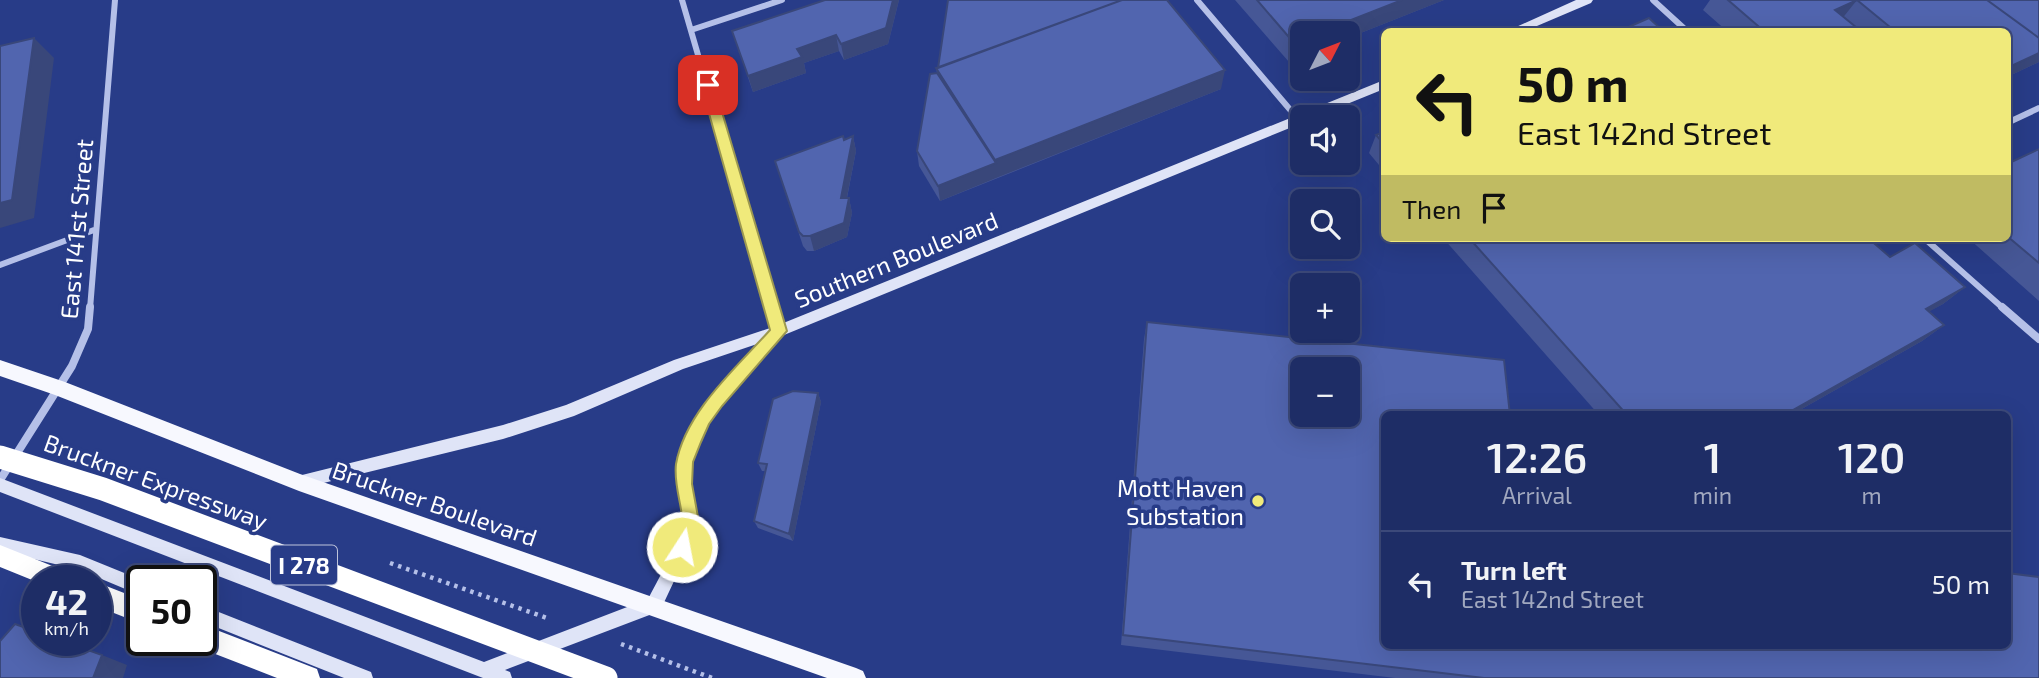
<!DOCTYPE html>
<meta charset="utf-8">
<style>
:root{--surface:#1e2d66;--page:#26356c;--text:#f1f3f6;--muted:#a1a8bf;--line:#3c497a}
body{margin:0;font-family:"Exo 2",sans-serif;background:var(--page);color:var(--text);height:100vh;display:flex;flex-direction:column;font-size:26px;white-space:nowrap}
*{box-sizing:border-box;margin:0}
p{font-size:23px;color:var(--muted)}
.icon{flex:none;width:38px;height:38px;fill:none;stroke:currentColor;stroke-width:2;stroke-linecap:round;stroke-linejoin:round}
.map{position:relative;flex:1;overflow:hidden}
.panel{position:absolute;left:1381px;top:411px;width:630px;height:238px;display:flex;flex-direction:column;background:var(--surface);border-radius:10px;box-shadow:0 7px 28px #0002,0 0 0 2px var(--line)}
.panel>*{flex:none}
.guide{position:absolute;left:1381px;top:28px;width:630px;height:214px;border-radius:10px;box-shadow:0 7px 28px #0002,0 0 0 2px var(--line);background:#f0ea7b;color:#111;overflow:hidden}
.needle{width:46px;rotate:48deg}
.fabs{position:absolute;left:1290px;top:21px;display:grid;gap:14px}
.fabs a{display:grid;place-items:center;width:70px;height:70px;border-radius:10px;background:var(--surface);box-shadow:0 7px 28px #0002,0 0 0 2px var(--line);font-size:35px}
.speed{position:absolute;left:21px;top:565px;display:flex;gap:14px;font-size:35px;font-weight:700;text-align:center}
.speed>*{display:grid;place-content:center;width:91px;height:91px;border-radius:50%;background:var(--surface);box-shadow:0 7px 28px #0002,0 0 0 2px var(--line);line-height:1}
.speed small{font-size:18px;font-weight:400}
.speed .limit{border:4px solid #111;border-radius:10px;background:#fff;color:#111}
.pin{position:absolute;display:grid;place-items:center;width:60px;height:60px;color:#fff;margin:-30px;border-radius:14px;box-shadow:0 4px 10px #0006}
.me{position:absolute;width:77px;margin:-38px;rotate:11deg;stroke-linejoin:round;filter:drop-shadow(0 0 5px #0008)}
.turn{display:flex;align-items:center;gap:24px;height:147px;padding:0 21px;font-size:32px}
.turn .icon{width:91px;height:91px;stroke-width:2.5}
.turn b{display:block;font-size:49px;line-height:60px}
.then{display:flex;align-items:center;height:66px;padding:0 21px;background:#0003;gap:14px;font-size:26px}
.eta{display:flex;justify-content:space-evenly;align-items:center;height:119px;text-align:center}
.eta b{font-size:42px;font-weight:600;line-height:49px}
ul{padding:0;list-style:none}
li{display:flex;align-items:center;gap:21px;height:105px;padding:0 21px;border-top:2px solid var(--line)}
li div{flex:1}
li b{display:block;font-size:26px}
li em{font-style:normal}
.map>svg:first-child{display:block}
</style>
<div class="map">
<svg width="2039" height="678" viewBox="0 0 2039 678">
<rect width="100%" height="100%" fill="#283c88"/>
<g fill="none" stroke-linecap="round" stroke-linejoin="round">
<path stroke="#b5c0e8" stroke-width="4.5" stroke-dasharray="3.5 5" stroke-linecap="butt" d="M 390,563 L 547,618
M 621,644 L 712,678"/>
<path stroke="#b5c0e8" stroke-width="6" d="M 682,0 L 772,309
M 1197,0 L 1298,119
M 1653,0 L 1688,32
M 691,30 L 782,0
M 2007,123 L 2039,108
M 1924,238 L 2004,309
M 0,265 L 94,230
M 90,309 L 115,0"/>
<path stroke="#b5c0e8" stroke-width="8" d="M 772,307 L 779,331
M 2002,307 L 2039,339
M 0,480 L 72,366 L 88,329 L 90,307"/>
<path fill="#dfe4f7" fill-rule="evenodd" d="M 1576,0 L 1593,0 L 1591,3 L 1523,32 L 1505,32 Z
M 1384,80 L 1384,89 L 1315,117 L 1302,117 L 1302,123 L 784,335 L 722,405 L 708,424 L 699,443 L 692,462 L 691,484 L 699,528 L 660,611 L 505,670 L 510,672 L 512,678 L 483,678 L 0,492 L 0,478 L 484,662 L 648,599 C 655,586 682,536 683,526 C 684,504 672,485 678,462 C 688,413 728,378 760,343 L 683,369 L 574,416 L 503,439 L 299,489 L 294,487 L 291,482 L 294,477 L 503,425 L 566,405 L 674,360 L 776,326 Z
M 0,537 L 80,555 L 144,581 L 142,581 L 142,596 L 80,570 L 0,551 Z
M 201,605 L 371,672 L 373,678 L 344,678 L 201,621 Z"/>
<path fill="#f7f8fe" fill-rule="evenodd" d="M 0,360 L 65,382 L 300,474 L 856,668 L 863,671 L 866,678 L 827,678 L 299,491 L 55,395 L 0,376 Z"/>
<path fill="#fff" fill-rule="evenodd" d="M 0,545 L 70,573 L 74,581 L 37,582 L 0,567 Z
M 96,582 L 142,600 L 142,624 L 96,606 Z
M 201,624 L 317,669 L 320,678 L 277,678 L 192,645 L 191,640 L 201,640 Z"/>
<path stroke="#fff" stroke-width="23" d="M 0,457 L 103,489 L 606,678"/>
</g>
<path fill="#465796" d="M 825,0 L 899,0 L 888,44 L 844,60 L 839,51 L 804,63 L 806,73 L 753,92 L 732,31 Z
M 1235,0 L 1444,0 L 1348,38 L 1348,33 L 1289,62 Z
M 1710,0 L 2039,0 L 2039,62 L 2007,77 L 2007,32 L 1728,32 L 1703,10 Z
M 936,68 L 1221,89 L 940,201 L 919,166 L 917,151 L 937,73 Z
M 1384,132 L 1384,171 L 1369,153 L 1376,135 Z
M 853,136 L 856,151 L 847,198 L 849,198 L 852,213 L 847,237 L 814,251 L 807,251 L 803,246 L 775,161 L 844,140 Z
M 2039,149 L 2039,301 L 1968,238 L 2007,238 L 2007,164 Z
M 1443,238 L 1868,238 L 1890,257 L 1965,287 L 1943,304 L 1929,311 L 1944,325 L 1922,341 L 1791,415 L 1599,415 Z
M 1147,322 L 1384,646 L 2039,678 L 1395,678 L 1121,645 L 1144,339 Z
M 818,393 L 821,402 L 793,541 L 758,528 L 754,521 L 765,471 L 762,471 L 758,463 Z"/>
<path fill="#39477a" d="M 893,0 L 899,0 L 888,44 L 844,60 L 841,44 Z
M 1402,0 L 1444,0 L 1348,38 L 1348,33 L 1318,33 Z
M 1857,0 L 1841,20 L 1835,10 Z
M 836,35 L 839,51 L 804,63 L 806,73 L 753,92 L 748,76 L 797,49 Z
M 34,38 L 54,58 L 34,218 L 0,228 L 0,203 Z
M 1302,39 L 1302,57 L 1289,62 L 1294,43 Z
M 2039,53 L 2039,62 L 2007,77 L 2007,68 Z
M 1225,70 L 1221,89 L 996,178 L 995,160 Z
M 853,136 L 856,151 L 844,212 L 841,198 Z
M 996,163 L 996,178 L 940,201 L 938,186 Z
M 849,198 L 852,213 L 847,237 L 814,251 L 810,236 Z
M 1965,287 L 1943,304 L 1905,325 L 1926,309 Z
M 1944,325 L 1922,341 L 1791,415 L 1784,415 Z
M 818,393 L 821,402 L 793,541 L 789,534 Z
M 102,655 L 127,665 L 123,678 L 93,678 Z"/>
<path fill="#5165af" stroke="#39477a" stroke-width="2" fill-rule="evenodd" d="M 825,0 L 893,0 L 886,28 L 841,44 L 836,35 L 797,49 L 802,57 L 748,76 L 732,31 Z
M 948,0 L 1122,0 L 938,68 Z
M 1122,0 L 1167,0 L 1225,70 L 995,160 L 936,68 Z
M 1257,0 L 1402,0 L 1318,33 L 1302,33 L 1302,39 L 1294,43 Z
M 1728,0 L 1987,0 L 2039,38 L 2039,53 L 2007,68 L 2007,32 L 1896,32 L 1857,0 L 1835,10 L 1862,32 L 1765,32 Z
M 1987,0 L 2039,0 L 2039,38 Z
M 1649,18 L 1664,32 L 1617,32 Z
M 34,38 L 12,200 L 0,203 L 0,46 Z
M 937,73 L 996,163 L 938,186 L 917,151 L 930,74 Z
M 1384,132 L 1384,144 L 1376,135 Z
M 843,136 L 844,140 L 853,136 L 841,198 L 849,198 L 844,223 L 810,236 L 803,236 L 799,232 L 775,161 Z
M 2039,149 L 2039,263 L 2007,236 L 2007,164 Z
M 1469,238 L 1868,238 L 1890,257 L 1915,243 L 1965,287 L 1926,309 L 1944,325 L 1784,415 L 1627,415 Z
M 1147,322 L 1504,360 L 1510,415 L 1384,415 L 1384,646 L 2007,646 L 2007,573 L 2039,577 L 2039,678 L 1484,678 L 1123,635 ZM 1302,369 L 1348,369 L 1348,415 L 1302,415 Z
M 793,391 L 818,393 L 789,534 L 754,521 L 767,464 L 758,463 L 773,399 Z
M 15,624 L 37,632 L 37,640 L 60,640 L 102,655 L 93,678 L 0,678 L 0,641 Z"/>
<path fill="#f0ea7b" stroke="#9c9850" stroke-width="2" d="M 708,80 L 714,85 L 787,331 L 722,406 L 709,424 L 701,442 L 693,462 L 692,484 L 700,528 L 688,553 L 682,556 L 676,553 L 673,547 C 675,542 681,534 682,528 C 685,512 673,487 676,464 C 685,412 737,367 770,330 L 701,85 Z"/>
<circle fill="#f0ea7b" stroke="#283c88" stroke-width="2.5" cx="1258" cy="501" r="7"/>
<g text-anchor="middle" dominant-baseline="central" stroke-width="7" stroke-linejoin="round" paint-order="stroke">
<rect fill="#283c88" stroke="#bec4db" stroke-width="2" x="271" y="545.5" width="66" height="39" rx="5"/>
<g font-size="23" font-weight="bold" fill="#fff">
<text x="304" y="565">I 278</text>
</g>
<g font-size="24" fill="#fff" stroke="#283c88">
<text transform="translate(76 229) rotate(-85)">East 141st Street</text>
<text transform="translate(896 259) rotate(-22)">Southern Boulevard</text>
<text transform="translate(156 481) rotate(20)">Bruckner Expressway</text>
<text transform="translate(435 503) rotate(19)">Bruckner Boulevard</text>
</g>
<g font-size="24" fill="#fff" stroke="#283c88" text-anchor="end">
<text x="1244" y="487">Mott Haven<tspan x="1244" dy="28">Substation</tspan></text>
</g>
</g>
</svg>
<div class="fabs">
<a><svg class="needle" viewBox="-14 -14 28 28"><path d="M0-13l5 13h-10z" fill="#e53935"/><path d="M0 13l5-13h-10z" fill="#a1a8bf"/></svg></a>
<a><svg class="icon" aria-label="sound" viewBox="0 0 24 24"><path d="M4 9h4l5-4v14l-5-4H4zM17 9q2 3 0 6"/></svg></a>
<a><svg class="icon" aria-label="search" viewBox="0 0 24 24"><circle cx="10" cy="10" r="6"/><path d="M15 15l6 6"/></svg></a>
<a>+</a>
<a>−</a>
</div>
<div class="speed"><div>42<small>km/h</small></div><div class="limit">50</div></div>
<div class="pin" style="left:708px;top:85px;background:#d93025"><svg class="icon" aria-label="arrive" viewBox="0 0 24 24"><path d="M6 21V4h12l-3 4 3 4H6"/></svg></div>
<svg class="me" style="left:682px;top:547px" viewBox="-20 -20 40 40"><circle r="17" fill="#f0ea7b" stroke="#fff" stroke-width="3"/><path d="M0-11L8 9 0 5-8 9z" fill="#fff"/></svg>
<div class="guide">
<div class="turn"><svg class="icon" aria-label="left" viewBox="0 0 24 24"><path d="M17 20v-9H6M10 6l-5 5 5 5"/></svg><div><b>50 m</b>East 142nd Street</div></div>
<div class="then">Then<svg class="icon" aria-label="arrive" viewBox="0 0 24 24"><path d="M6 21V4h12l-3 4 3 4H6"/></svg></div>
</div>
<section class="panel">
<div class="eta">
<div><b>12:26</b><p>Arrival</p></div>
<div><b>1</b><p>min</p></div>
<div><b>120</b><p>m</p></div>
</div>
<ul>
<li><svg class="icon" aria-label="left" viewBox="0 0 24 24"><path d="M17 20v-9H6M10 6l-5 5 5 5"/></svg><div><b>Turn left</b><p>East 142nd Street</p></div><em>50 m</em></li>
</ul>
</section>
</div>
